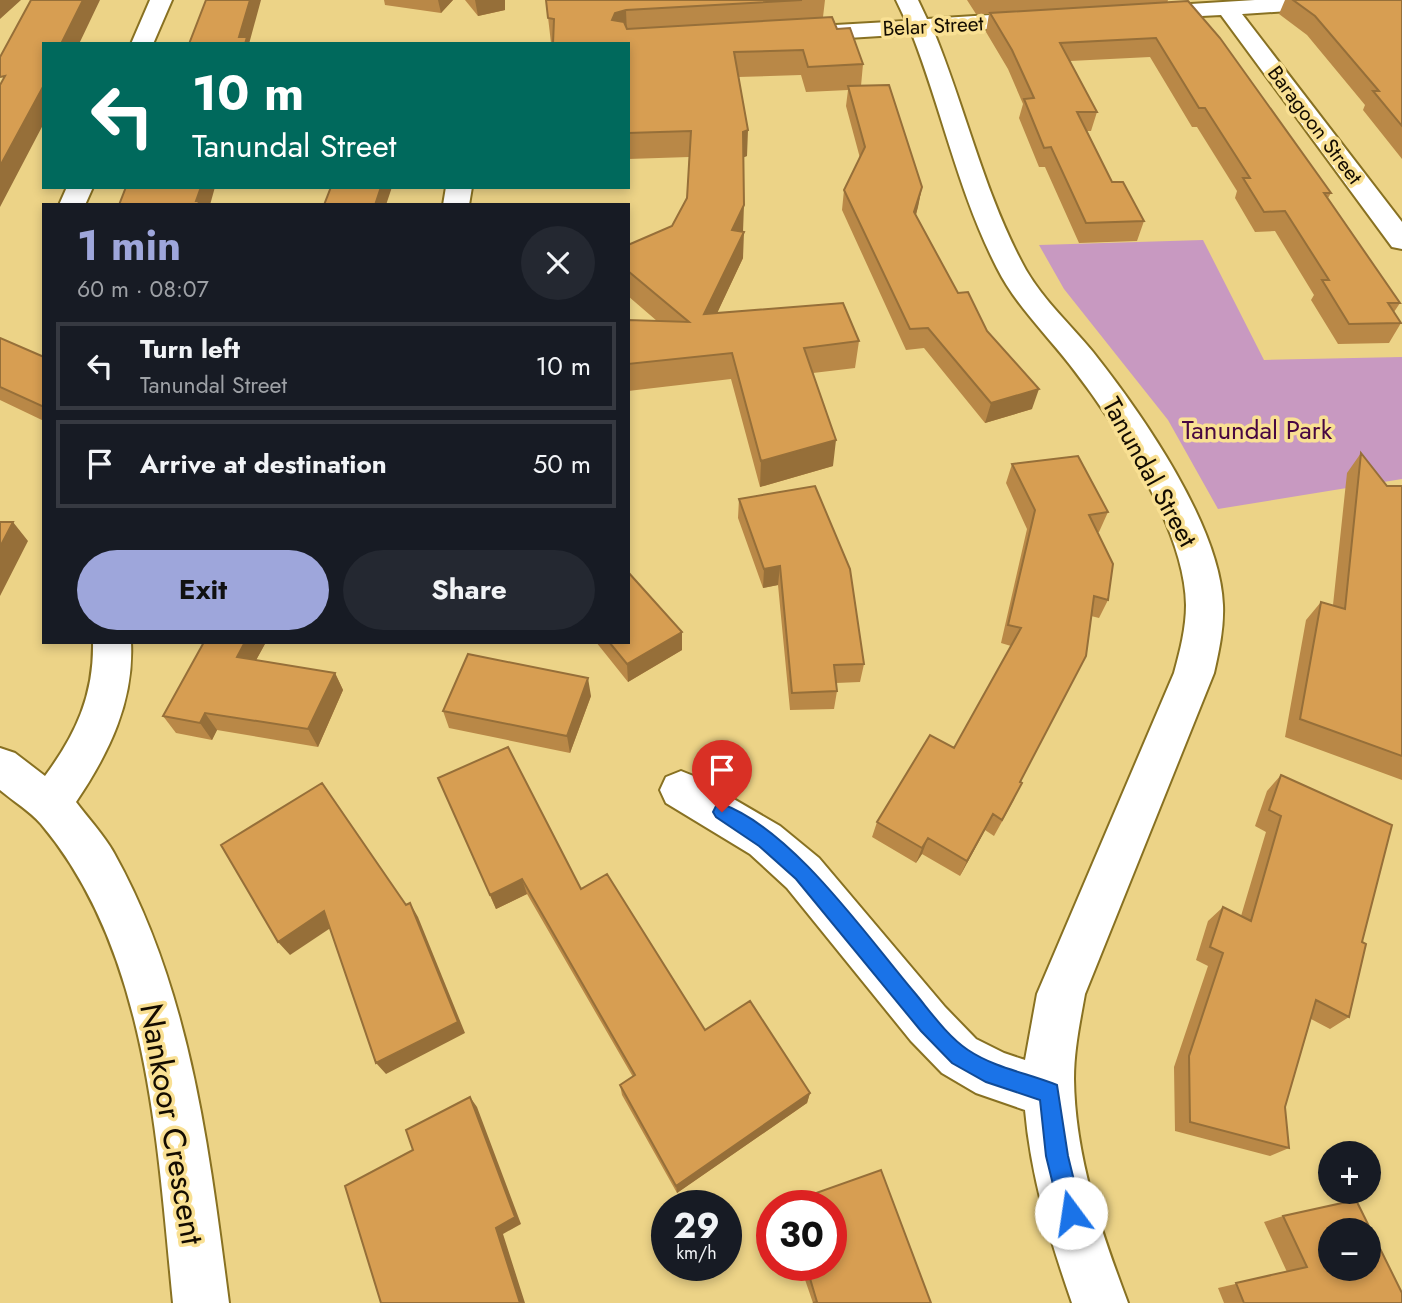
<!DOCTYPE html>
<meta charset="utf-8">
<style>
:root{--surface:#171b24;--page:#242831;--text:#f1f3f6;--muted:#9ea1a6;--line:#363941;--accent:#9ea6db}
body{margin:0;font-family:Jost,sans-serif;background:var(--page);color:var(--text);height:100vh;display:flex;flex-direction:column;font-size:26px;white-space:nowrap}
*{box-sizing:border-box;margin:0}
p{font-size:23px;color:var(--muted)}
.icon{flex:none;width:38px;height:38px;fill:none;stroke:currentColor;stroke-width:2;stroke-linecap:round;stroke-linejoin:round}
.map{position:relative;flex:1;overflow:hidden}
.sheet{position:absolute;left:42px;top:203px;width:588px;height:441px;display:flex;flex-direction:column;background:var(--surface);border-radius:0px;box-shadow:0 4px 10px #0003}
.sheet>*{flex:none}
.banner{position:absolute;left:42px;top:42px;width:588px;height:147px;border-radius:0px;box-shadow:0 4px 10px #0003;background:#00695c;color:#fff;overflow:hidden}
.buttons{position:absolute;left:1318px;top:1141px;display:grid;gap:14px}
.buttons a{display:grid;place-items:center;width:63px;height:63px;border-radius:50%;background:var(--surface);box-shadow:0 4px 10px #0003;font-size:35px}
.speed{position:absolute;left:651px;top:1190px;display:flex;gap:14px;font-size:35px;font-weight:700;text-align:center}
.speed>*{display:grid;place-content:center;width:91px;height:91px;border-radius:50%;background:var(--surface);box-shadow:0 4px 10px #0003;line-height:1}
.speed small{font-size:18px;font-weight:400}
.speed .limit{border:10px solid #d22;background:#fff;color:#111}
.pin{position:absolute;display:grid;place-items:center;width:60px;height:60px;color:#fff;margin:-72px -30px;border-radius:50% 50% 50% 0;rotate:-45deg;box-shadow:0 0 7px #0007}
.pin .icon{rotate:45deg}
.me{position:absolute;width:77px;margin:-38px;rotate:346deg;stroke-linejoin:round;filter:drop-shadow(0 0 5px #0008)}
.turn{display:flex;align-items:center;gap:24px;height:147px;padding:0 35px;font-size:32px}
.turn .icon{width:91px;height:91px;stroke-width:2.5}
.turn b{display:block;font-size:49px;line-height:60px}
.round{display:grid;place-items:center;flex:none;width:74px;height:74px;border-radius:37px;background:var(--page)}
.head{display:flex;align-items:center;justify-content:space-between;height:119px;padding:0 35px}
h1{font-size:42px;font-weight:700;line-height:52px;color:var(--accent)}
.cta{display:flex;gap:14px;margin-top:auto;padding:14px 35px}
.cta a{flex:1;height:80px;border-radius:42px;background:var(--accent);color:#111;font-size:28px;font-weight:700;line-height:80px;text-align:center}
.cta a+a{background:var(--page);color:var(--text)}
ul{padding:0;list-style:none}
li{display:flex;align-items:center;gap:21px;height:88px;margin:0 14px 10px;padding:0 21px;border:4px solid var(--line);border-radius:0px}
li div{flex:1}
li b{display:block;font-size:26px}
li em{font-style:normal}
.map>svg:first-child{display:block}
</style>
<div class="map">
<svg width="1402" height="1303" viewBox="0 0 1402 1303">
<rect width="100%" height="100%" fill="#ecd387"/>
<path fill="#c899c1" d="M 1203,240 L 1264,360 L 1402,357 L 1402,479 L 1218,509 L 1168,420 L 1064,289 L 1039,245 Z"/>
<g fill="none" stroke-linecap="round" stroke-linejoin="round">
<g stroke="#887122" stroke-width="4">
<path id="street" d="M 150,0 L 172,0 L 153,44 L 131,44 Z
M 896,0 L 918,0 L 927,19 L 1040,12 L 1048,14 L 1051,19 L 1048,24 L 1040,26 L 934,32 C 966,110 985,196 1026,270 C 1044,301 1071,325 1093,352 C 1142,414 1220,525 1223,605 C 1224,628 1219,651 1214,673 L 1085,994 C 1080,1022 1074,1050 1074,1079 C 1075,1157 1101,1231 1128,1303 L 1072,1303 C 1050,1240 1031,1177 1025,1110 L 976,1093 L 942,1073 L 911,1041 L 787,888 L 750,854 L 666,803 L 660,790 L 666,777 L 681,771 L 696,777 L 780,826 L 819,858 L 945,1007 L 976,1039 L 1004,1053 L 1025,1060 L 1037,994 L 1174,673 C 1180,651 1186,628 1186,605 C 1185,529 1116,424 1070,365 C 1045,333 1015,304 997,268 C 959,194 942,111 912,34 L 800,41 L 792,39 L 789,34 L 792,29 L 800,27 L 906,21 Z
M 1255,0 L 1375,0 L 1371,4 L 1364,6 L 1242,14 L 1402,222 L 1402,249 L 1392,247 L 1221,15 L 1142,19 L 1134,18 L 1131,13 L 1134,8 L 1142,7 Z
M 67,187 L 93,187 L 85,205 L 59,205 Z
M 446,187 L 472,187 L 469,205 L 443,205 Z
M 93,642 L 131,642 C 134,702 109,753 76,802 C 88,818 104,835 114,853 C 191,991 209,1149 229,1303 L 173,1303 C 157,1143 149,952 41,824 C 30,811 13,801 0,790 L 0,748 L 15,753 L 45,776 C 76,734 94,695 93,642 Z"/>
</g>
<use href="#street" fill="#fff" fill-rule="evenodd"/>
</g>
<path fill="#b98847" d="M 384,0 L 453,0 L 441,13 L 385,5 Z
M 465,0 L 505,0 L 505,10 L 478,16 Z
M 546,0 L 825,0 L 823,17 L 837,29 L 863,64 L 861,86 L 922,187 L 916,215 L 958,293 L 987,331 L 1032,409 L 985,423 L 924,348 L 906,350 L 842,210 L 844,190 L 860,158 L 846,106 L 848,90 L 806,92 L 801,75 L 738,77 L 747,156 L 743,157 L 743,258 L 717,313 L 859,341 L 855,368 L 813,373 L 833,466 L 760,487 L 731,379 L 628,391 L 628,320 L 657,321 L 628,296 L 628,245 L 672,226 L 687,198 L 689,157 L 628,159 L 628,44 L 551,43 Z
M 967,0 L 1168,0 L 1167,3 L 1331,193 L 1328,198 L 1400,303 L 1394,312 L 1401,323 L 1389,343 L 1338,344 L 1311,300 L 1314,295 L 1275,231 L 1255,232 L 1235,198 L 1237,191 L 1197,127 L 1192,127 L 1150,57 L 1070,61 L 1097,112 L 1091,131 L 1087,131 L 1112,182 L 1144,221 L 1137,241 L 1079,243 L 1045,167 L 1039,167 L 1019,118 L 1023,104 L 1008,69 L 986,32 L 989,14 L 976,14 Z
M 1285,0 L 1402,0 L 1402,159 L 1363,110 L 1365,105 L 1307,35 L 1279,14 Z
M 0,338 L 44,357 L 44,421 L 0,400 Z
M 1361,453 L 1387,486 L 1402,486 L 1402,780 L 1285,737 L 1306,620 L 1321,602 L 1333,605 L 1347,473 Z
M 1012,464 L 1108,512 L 1099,532 L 1098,532 L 1108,600 L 1099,618 L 1091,616 L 1020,782 L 1014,800 L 994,836 L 985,830 L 960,876 L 922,854 L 916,863 L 872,837 L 877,822 L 954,748 L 1011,646 L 1001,643 L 1027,529 L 1006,483 Z
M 739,499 L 864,664 L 860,682 L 836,683 L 837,691 L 834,709 L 790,710 L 778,585 L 763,588 L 738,518 Z
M 204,642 L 266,642 L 256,660 L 335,673 L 343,690 L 318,747 L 217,730 L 212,740 L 176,733 L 163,716 Z
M 596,642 L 628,642 L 682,650 L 628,682 Z
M 591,696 L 570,753 L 449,728 L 443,711 Z
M 1281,775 L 1362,942 L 1349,1017 L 1330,1029 L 1311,1019 L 1285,1107 L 1289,1148 L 1270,1156 L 1175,1131 L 1174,1067 L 1208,966 L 1196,960 L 1208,921 L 1223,907 L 1241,916 L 1266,832 L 1255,826 L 1267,791 Z
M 438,778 L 581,889 L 705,1030 L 810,1093 L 807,1103 L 677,1193 L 622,1095 L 620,1085 L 633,1077 L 527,894 L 496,909 Z
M 881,1170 L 931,1303 L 813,1303 L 800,1265 L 831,1265 L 831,1206 L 785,1206 L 785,1204 Z
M 1283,1216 L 1402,1303 L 1224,1303 L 1218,1288 L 1287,1272 L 1264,1222 Z"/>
<path fill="#966f39" d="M 0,0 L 21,0 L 0,19 Z
M 83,0 L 100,0 L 79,44 L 61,44 Z
M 250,0 L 261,0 L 249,44 L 242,44 L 239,37 Z
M 438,0 L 453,0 L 441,13 Z
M 475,0 L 505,0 L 505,10 L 478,16 Z
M 626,10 L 627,34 L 612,20 L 615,13 Z
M 44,85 L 44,123 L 0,207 L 0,166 Z
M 748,130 L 747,156 L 742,158 L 743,132 Z
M 201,187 L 215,187 L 210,205 L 197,205 L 196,201 Z
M 381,187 L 392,187 L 386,205 L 375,205 Z
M 922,187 L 918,207 L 911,232 L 914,212 Z
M 744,205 L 743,232 L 732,230 Z
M 744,232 L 743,258 L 704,341 L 704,314 Z
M 1039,389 L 1032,409 L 985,423 L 991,403 Z
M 836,440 L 833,466 L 760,487 L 761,461 Z
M 13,522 L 28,541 L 0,596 L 0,547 Z
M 780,566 L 778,585 L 763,588 L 764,569 Z
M 682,632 L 682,650 L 628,682 L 627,664 Z
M 245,642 L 266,642 L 248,675 L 237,657 Z
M 335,673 L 343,690 L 318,747 L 308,729 Z
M 588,678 L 591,696 L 570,753 L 567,736 Z
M 205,713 L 217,730 L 212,740 L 200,723 Z
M 993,814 L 985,830 L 960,876 L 967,861 Z
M 928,838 L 922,854 L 916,863 L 922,848 Z
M 522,879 L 527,894 L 496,909 L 490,895 Z
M 410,903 L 418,917 L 465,1033 L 386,1074 L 376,1063 Z
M 324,911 L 335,925 L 290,955 L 278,942 Z
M 810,1093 L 807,1103 L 677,1193 L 676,1186 Z
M 470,1097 L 477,1107 L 521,1224 L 503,1234 L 525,1303 L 520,1303 L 496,1228 Z"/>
<path fill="#d79e52" stroke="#966f39" stroke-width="2" fill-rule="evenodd" d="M 31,0 L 83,0 L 61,44 L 44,44 L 44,85 L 0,166 L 0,85 L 5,76 L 0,77 L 0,57 Z
M 206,0 L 250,0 L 239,37 L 247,37 L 245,44 L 189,44 Z
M 546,0 L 802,0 L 626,10 L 615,13 L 612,20 L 624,22 L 627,29 L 832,17 L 837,29 L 850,28 L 863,64 L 808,67 L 803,50 L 734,52 L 748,130 L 743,132 L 744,205 L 732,230 L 744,232 L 704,314 L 843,303 L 859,341 L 804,348 L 836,440 L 761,461 L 732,353 L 628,364 L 628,320 L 689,322 L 628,271 L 628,245 L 672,226 L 687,198 L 691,131 L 628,133 L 628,44 L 553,44 L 554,19 L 548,18 Z
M 1293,0 L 1402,0 L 1402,126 L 1373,91 L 1379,91 L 1315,16 Z
M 1188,1 L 1220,38 L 1331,193 L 1324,193 L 1400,303 L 1388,303 L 1401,323 L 1349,324 L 1322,280 L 1329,280 L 1285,211 L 1264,212 L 1243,178 L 1250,178 L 1205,108 L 1199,108 L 1156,38 L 1060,43 L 1097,112 L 1077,112 L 1112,182 L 1123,182 L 1144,221 L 1086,223 L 1051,147 L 1044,148 L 1024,99 L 1034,98 L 1012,50 L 990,13 Z
M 889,85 L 922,187 L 914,212 L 958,293 L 968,292 L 987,331 L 1039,389 L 991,403 L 928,328 L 910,329 L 844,190 L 865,147 L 848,86 Z
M 126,187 L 201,187 L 196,201 L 199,201 L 198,205 L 119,205 Z
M 331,187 L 381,187 L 375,205 L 324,205 Z
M 0,338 L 44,357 L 44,407 L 0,387 Z
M 1361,453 L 1387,486 L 1402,486 L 1402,756 L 1300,719 L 1321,602 L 1345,609 Z
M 1078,456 L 1108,512 L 1089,515 L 1113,564 L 1108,600 L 1094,596 L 1086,656 L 1020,782 L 1022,783 L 1002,820 L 993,814 L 967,861 L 928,838 L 922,848 L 877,822 L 930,735 L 954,748 L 1021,628 L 1008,625 L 1035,510 L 1012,464 Z
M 815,486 L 850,569 L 864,664 L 834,665 L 837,691 L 792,693 L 780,566 L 764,569 L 739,499 Z
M 0,522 L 13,522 L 0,547 Z
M 628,572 L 682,632 L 627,664 L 609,642 L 628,642 Z
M 204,642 L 245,642 L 237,657 L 335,673 L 308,729 L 205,713 L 200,723 L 163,716 Z
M 468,654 L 588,678 L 567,736 L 443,711 Z
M 508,747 L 581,889 L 607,874 L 705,1030 L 750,1001 L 810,1093 L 676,1186 L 620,1085 L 635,1075 L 522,879 L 490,895 L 438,778 Z
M 1281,775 L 1392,825 L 1362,942 L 1366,944 L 1349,1017 L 1316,1000 L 1285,1107 L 1289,1148 L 1190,1122 L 1189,1056 L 1223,953 L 1210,947 L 1223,907 L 1251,921 L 1281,816 L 1269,810 Z
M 322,783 L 406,905 L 410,903 L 458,1022 L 376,1063 L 324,911 L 278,942 L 221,845 Z
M 470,1097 L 515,1217 L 496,1228 L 520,1303 L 381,1303 L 345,1186 L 413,1150 L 406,1130 Z
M 881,1170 L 931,1303 L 813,1303 L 817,1302 L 806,1265 L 831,1265 L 831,1206 L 786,1206 L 785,1204 Z
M 1356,1200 L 1402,1293 L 1402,1303 L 1244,1303 L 1236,1283 L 1307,1267 L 1283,1216 ZM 1330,1230 L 1368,1230 L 1368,1269 L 1330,1269 Z"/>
<path fill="#1a73e8" stroke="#114b97" stroke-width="2" d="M 722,804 C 793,830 865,934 914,992 C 930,1011 947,1036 968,1050 C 995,1068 1027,1073 1057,1085 L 1068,1156 L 1082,1213 L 1079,1221 L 1071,1224 L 1063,1221 L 1060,1213 L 1046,1156 L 1040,1100 L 986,1082 L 952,1063 L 921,1031 L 796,879 L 759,846 L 716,817 L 713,812 L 716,806 Z"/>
<g text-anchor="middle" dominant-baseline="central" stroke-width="7" stroke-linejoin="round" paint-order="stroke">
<g font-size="21" fill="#140c00" stroke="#f9e093">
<text transform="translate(933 26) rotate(-3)">Belar Street</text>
<text transform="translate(1315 125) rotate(53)">Baragoon Street</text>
</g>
<g font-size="26" fill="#470742" stroke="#f9e093">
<text x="1257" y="430">Tanundal Park</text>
</g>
<g font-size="26" fill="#140c00" stroke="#f9e093">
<text transform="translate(1150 472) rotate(61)">Tanundal Street</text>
</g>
<g font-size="32" fill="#140c00" stroke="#f9e093">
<text transform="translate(172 1124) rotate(80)">Nankoor Crescent</text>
</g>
</g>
</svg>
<div class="buttons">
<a>+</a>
<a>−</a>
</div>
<div class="speed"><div>29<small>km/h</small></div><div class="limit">30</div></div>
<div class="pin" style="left:722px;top:812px;background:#d93025"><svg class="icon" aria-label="arrive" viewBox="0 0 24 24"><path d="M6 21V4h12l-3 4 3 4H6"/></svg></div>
<svg class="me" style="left:1071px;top:1213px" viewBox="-20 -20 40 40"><circle r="19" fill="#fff"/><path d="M0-13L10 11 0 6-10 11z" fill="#1a73e8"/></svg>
<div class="banner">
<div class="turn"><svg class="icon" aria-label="left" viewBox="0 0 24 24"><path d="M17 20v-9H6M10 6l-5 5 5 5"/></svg><div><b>10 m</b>Tanundal Street</div></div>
</div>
<section class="sheet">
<div class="head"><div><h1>1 min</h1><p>60 m · 08:07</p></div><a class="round"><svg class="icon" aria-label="close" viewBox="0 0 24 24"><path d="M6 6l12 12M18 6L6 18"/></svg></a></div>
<ul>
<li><svg class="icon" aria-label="left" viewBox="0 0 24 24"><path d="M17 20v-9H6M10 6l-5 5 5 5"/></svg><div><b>Turn left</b><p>Tanundal Street</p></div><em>10 m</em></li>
<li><svg class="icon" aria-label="arrive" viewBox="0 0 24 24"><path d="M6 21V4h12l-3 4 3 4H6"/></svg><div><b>Arrive at destination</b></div><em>50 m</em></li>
</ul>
<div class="cta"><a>Exit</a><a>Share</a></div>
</section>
</div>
